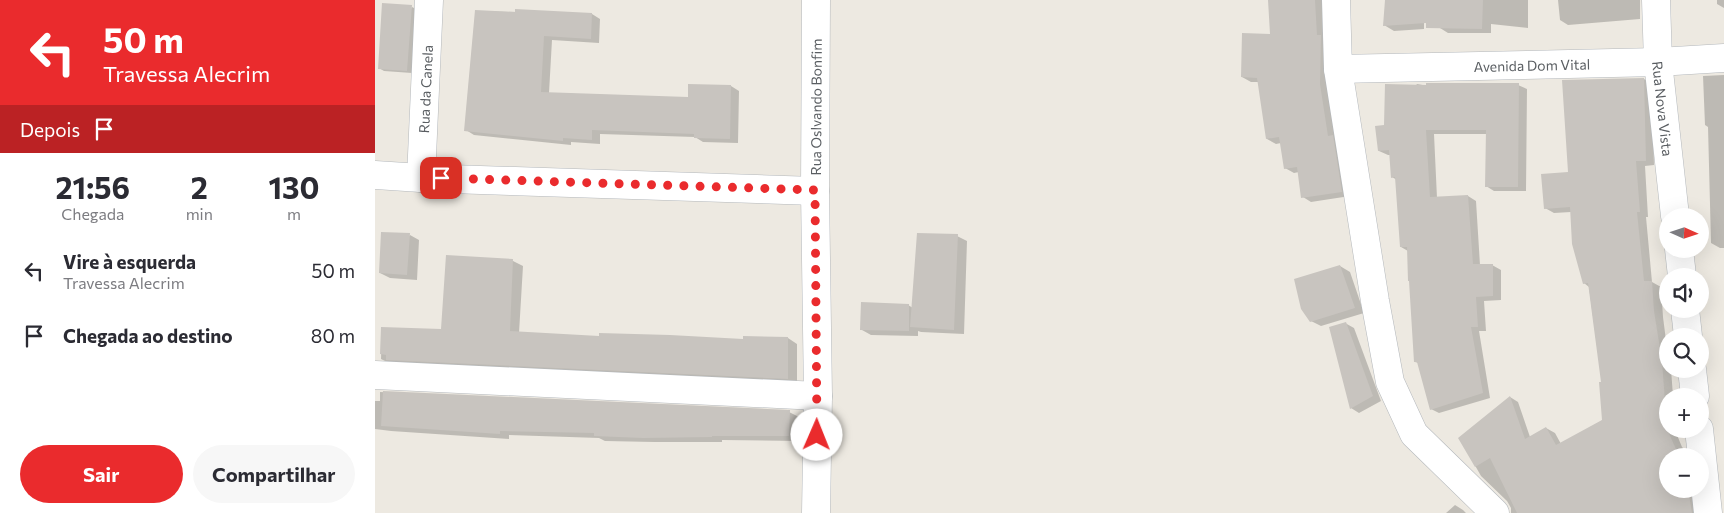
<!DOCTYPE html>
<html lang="pt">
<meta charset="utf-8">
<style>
:root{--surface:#fff;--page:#f7f7f7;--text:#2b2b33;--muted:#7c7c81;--accent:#ea2b2d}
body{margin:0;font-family:Commissioner,sans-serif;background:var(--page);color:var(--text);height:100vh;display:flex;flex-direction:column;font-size:19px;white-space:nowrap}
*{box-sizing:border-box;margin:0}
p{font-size:16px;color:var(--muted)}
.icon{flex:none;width:28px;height:28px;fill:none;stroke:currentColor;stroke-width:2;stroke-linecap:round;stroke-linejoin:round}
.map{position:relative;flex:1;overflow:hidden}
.sheet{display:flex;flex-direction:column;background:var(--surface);width:375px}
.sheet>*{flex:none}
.banner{background:#ea2b2d;color:#fff;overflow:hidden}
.needle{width:32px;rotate:93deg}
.tools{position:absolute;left:1284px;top:208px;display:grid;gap:10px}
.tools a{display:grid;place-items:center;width:50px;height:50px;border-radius:50%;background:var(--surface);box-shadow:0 5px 20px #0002;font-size:25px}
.pin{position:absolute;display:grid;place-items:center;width:42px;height:42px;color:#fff;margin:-21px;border-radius:10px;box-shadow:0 2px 8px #0006}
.me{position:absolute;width:55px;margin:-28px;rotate:1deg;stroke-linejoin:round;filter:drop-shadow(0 0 4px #0008)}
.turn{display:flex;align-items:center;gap:18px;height:105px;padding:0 20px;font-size:22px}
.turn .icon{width:65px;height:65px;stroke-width:2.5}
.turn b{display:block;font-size:35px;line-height:42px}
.then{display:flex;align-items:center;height:48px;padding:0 20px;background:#0003;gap:10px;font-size:19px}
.eta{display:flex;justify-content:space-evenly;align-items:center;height:85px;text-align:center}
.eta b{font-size:30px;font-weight:700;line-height:35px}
.button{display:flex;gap:10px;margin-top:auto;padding:10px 20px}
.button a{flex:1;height:58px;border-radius:30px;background:var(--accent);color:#fff;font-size:20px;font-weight:700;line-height:58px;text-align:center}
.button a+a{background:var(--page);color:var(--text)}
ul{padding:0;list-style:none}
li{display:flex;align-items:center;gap:15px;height:65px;padding:0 20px}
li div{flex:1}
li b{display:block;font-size:19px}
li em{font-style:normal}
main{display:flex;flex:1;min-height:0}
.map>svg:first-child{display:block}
</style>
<main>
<section class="sheet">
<div class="banner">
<div class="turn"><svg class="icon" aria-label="left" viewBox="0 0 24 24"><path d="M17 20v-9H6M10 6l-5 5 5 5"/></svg><div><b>50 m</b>Travessa Alecrim</div></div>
<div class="then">Depois<svg class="icon" aria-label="arrive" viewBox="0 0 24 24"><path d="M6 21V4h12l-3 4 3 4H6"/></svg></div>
</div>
<div class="eta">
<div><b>21:56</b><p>Chegada</p></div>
<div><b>2</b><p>min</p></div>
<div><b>130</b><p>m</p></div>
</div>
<ul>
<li><svg class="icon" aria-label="left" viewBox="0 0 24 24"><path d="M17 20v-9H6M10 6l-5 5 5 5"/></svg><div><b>Vire à esquerda</b><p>Travessa Alecrim</p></div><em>50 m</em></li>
<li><svg class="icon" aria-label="arrive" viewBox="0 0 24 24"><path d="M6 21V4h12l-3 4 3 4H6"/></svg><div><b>Chegada ao destino</b></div><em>80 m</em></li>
</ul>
<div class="button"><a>Sair</a><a>Compartilhar</a></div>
</section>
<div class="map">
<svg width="1349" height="513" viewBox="0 0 1349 513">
<rect width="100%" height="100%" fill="#ede9e1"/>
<path fill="#0003" d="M 894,0 L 948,0 L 975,196 L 936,202 L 928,197 L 924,172 L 919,173 L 910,168 L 906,143 L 901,144 L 892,139 L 884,82 L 876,82 L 867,77 L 896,35 Z
M 1011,0 L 1049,0 L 1049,29 L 1019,31 L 1009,25 Z
M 1076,0 L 1153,0 L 1153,28 L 1116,24 L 1116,33 L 1073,33 L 1065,28 Z
M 1183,0 L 1265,0 L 1265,19 L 1193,25 L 1185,20 Z
M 1342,0 L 1349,0 L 1349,8 L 1342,4 Z
M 37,7 L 41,9 L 37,73 L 9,71 L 4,68 Z
M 101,11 L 217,14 L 225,19 L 224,43 L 177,40 L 174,93 L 314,98 L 315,85 L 356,86 L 364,91 L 363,143 L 328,142 L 320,137 L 225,134 L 225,144 L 196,142 L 196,145 L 99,135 L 91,130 Z
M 1349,75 L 1349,248 L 1345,248 L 1336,243 L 1333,127 L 1330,125 L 1328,76 Z
M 1269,79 L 1277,84 L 1279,165 L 1270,166 L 1273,217 L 1271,217 L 1277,282 L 1286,287 L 1288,317 L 1292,348 L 1292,369 L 1296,369 L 1298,396 L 1292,396 L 1292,429 L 1301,429 L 1302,435 L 1307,447 L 1309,449 L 1311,456 L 1292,456 L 1292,489 L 1320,489 L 1325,513 L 1136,513 L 1136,508 L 1132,501 L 1106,476 L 1085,439 L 1135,397 L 1143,402 L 1155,437 L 1171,428 L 1180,433 L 1186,444 L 1228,420 L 1227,383 L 1214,287 L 1209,283 L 1196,212 L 1179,213 L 1170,208 L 1195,173 Z
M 1042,84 L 1053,86 L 1143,85 L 1152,89 L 1151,191 L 1119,191 L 1111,186 L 1112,134 L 1059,134 L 1062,198 L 1093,196 L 1101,201 L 1105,265 L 1117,265 L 1126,270 L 1126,300 L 1109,301 L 1111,331 L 1104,331 L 1115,398 L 1064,413 L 1056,409 L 1044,363 L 1040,362 L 1033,251 L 1026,247 L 1022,180 L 1017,177 L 1016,155 L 1013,155 L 1004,151 L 1011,126 Z
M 35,235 L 44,240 L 42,280 L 15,278 L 5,273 Z
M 582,236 L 592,241 L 589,334 L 546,332 L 543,331 L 543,336 L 496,335 L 487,330 L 533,305 L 538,308 Z
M 72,257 L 138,261 L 148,266 L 144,333 L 226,338 L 369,341 L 413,338 L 422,344 L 422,384 L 16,364 L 6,359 L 7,329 L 67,330 Z
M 965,266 L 975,272 L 989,313 L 946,326 L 936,321 Z
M 970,323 L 979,328 L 1006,401 L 984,413 L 976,408 Z
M 5,392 L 414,412 L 424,417 L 424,441 L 347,440 L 347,442 L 279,442 L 230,441 L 224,438 L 134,435 L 134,439 L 16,431 L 0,429 L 0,401 L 5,401 Z
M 1080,505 L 1088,510 L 1091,513 L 1071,513 Z"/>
<path fill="#c8c4bf" d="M 893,0 L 940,0 L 942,35 L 946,35 L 945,84 L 953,136 L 958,135 L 967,192 L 926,198 L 922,167 L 909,169 L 904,137 L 891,139 L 882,78 L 866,77 L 867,33 L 895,34 Z
M 1010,0 L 1108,0 L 1107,29 L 1051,28 L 1051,23 L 1008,26 Z
M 7,3 L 37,5 L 32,71 L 3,69 Z
M 140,9 L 217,13 L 216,39 L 169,36 L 166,92 L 313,97 L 313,84 L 356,85 L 355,139 L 319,138 L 319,134 L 217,130 L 217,140 L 188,138 L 188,141 L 89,131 L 100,10 L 140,12 Z
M 1269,78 L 1271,161 L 1261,161 L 1265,212 L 1262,212 L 1269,281 L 1277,281 L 1279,311 L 1287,361 L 1292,429 L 1304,456 L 1292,456 L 1292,489 L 1313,489 L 1317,513 L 1142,513 L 1115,458 L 1100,467 L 1083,438 L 1135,396 L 1150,439 L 1171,427 L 1181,445 L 1227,420 L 1224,382 L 1226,382 L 1213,283 L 1208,284 L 1197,244 L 1195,207 L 1169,209 L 1166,174 L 1193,172 L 1187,80 Z
M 1051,83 L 1144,83 L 1143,187 L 1110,187 L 1111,130 L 1051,130 L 1055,197 L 1093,195 L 1098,264 L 1118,264 L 1118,296 L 1101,297 L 1103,327 L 1096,327 L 1108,393 L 1055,410 L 1042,362 L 1039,362 L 1034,281 L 1033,281 L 1032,247 L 1025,247 L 1020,177 L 1016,178 L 1014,150 L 1003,151 L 1000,126 L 1009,125 L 1010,84 L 1051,85 Z
M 6,232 L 35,233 L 32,275 L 4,273 Z
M 542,233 L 583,234 L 579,330 L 535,327 Z
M 71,255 L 138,259 L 135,331 L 224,336 L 224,333 L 295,335 L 368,339 L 368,336 L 413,337 L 413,379 L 11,360 L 11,355 L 5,354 L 6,327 L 66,329 Z
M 965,265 L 980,308 L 935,322 L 926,309 L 919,279 Z
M 486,302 L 534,304 L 534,331 L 485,330 Z
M 971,322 L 998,396 L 975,409 L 954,327 Z
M 8,391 L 415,410 L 414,436 L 337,436 L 337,437 L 268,438 L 219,436 L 219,433 L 125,431 L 125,434 L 6,426 Z"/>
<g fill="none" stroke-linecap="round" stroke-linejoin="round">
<g stroke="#b4b8bc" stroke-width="29">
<g id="street">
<path d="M 961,0 L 963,69 L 1000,301 L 1015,382 L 1039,434 L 1120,513"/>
<path id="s1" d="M 1281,0 L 1283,62 L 1300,216"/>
<path id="s2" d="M 963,69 L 1283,62 L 1349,58"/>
<path d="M 0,175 L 46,178 L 440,191"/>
<path id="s3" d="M 46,178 L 54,0"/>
<path d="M 1304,249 L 1307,276"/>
<path d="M 1310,309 L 1313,336"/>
<path d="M 1317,369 L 1320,396"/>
<path d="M 0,375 L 443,396"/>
<path d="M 1324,429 L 1333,513"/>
<path id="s4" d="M 441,513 L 443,396 L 440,191 L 441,0"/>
</g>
</g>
<use href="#street" stroke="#fff" stroke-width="28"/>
</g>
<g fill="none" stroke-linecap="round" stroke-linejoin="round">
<path stroke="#ea2b2d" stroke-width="9" stroke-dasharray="0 16.2" d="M 66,178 L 440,190 L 442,435"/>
</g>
<g text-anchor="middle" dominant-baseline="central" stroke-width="4" stroke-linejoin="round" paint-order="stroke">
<g font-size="14" fill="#5a5e62" stroke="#fff">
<text stroke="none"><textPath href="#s2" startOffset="194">Avenida Dom Vital</textPath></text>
<text stroke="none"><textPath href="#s3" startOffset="89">Rua da Canela</textPath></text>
<text stroke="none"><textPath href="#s4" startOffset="406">Rua Oslvando Bonfim</textPath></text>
<text stroke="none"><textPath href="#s1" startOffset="109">Rua Nova Vista</textPath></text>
</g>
</g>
</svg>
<div class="tools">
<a><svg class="needle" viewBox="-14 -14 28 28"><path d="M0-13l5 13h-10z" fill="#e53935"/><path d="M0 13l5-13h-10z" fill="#7c7c81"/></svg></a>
<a><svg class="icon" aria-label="sound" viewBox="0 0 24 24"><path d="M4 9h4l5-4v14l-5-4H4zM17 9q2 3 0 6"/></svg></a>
<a><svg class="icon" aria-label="search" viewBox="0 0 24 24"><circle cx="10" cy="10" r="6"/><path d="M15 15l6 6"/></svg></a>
<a>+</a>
<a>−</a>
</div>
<div class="pin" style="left:66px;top:178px;background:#d93025"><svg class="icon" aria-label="arrive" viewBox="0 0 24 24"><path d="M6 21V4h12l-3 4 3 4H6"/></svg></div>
<svg class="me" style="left:442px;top:435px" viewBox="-20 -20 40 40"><circle r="19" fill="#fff"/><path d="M0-13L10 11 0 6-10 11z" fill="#ea2b2d"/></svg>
</div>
</main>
